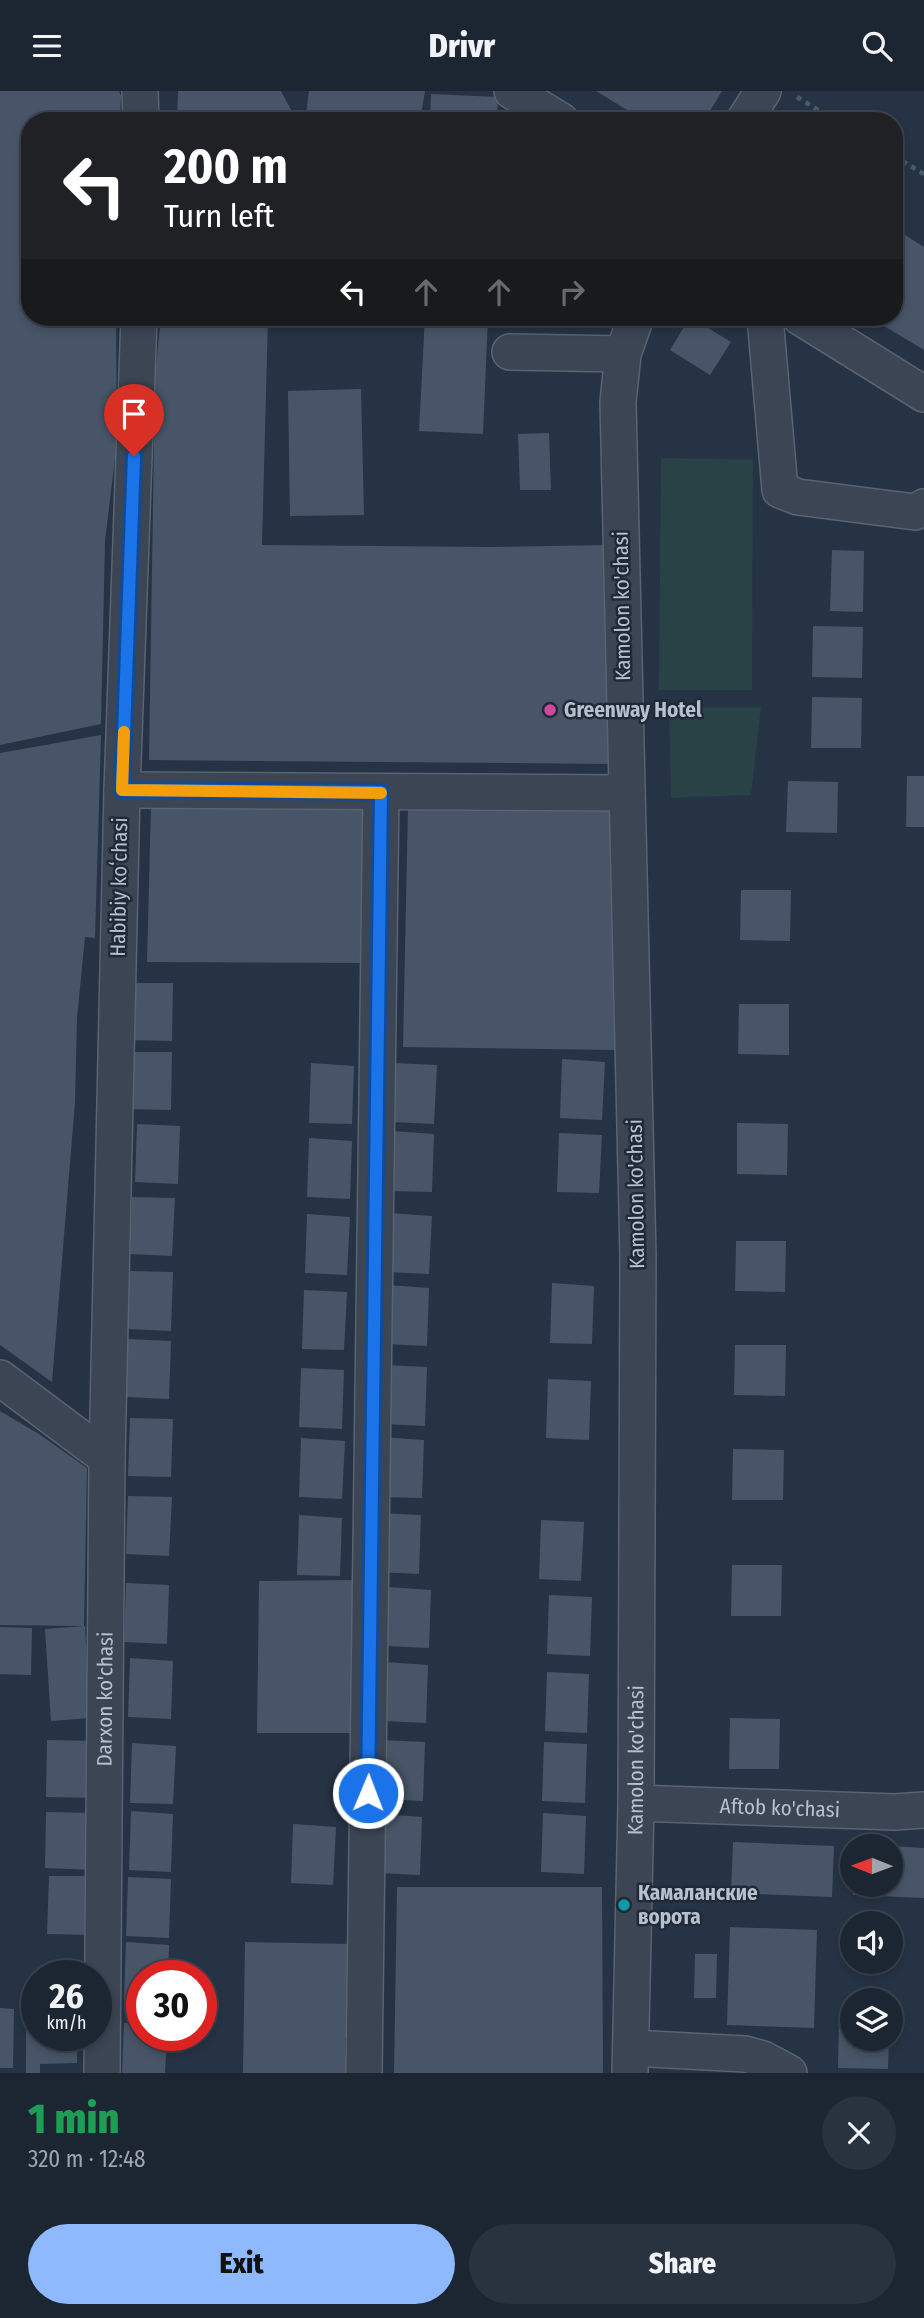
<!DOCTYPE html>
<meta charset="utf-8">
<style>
:root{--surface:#1c2633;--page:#29323f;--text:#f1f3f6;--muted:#a0a5ac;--line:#3a434e;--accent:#8eb9fc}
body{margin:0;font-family:"Fira Sans Condensed",sans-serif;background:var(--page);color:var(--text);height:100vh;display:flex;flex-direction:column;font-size:26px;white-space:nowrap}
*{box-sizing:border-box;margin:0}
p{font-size:23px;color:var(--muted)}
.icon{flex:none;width:38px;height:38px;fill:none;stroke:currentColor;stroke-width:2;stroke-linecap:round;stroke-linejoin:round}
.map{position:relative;height:1982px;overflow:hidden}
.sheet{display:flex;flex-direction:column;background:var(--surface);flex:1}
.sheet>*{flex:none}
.banner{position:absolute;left:21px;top:21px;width:882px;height:214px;border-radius:28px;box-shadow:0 4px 10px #0003,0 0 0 2px var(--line);background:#202124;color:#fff;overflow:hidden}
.needle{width:46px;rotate:271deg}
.buttons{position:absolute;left:840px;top:1743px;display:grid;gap:14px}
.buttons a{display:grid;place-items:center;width:63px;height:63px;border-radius:50%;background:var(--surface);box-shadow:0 4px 10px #0003,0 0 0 2px var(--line);font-size:35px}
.speed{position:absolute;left:21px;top:1869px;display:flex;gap:14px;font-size:35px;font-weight:700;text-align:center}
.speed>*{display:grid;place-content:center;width:91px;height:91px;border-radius:50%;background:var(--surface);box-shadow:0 4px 10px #0003,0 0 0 2px var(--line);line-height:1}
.speed small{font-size:18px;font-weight:400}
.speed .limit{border:10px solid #d22;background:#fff;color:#111}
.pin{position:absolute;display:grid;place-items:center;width:60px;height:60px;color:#fff;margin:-72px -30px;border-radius:50% 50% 50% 0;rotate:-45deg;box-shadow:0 0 7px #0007}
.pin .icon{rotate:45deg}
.me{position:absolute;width:77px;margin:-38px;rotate:1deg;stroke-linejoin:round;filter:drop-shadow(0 0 5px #0008)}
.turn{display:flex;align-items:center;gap:24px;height:147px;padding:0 28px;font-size:32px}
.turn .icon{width:91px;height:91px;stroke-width:2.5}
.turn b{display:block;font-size:49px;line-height:60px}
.lanes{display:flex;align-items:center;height:66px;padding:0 28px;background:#0003;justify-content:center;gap:35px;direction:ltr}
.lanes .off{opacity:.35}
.round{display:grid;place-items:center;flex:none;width:74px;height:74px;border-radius:37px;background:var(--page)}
.summary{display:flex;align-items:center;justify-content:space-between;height:119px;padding:0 28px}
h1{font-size:42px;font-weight:800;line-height:52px;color:#1e9e55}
.action{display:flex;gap:14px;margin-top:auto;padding:14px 28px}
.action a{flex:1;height:80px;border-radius:42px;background:var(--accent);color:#111;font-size:28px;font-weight:800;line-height:80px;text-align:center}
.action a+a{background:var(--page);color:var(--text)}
header{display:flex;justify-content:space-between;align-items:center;height:91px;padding:0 28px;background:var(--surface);font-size:32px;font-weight:800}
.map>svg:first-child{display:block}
</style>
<header><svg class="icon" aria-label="menu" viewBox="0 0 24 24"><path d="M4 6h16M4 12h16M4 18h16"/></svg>Drivr<svg class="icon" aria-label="search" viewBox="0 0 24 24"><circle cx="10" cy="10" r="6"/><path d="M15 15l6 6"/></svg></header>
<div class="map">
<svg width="924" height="1982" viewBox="0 0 924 1982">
<rect width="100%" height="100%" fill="#263344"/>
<path fill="#284245" d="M 661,367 L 753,368 L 752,599 L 659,599 Z
M 669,616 L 761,616 L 751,704 L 671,707 Z"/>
<path fill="#485568" d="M 0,0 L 119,0 L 121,5 L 120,30 L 30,30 L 30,226 L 116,226 L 117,351 L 105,450 L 101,633 L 0,654 Z
M 178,0 L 281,0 L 291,19 L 293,30 L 177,30 Z
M 309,0 L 425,0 L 420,30 L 305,30 Z
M 596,0 L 722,0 L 704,30 L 645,30 Z
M 431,3 L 498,6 L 497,30 L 430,30 Z
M 894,137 L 924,156 L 924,259 L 869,226 L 894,226 Z
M 161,226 L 268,226 L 262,454 L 489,456 L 609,454 L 612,673 L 149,669 L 155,285 Z
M 425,226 L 488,226 L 483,343 L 419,340 Z
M 690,226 L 731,251 L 710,284 L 670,259 Z
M 361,298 L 364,424 L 290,425 L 288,300 Z
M 549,342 L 551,399 L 520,399 L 518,343 Z
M 832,459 L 864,460 L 863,521 L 830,520 Z
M 813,535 L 863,536 L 862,587 L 812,586 Z
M 812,606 L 862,607 L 861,657 L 811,657 Z
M 101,644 L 95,847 L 85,846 L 77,927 L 75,1011 L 52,1291 L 0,1254 L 0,662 Z
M 907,685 L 924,685 L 924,736 L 906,736 Z
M 788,690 L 838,691 L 837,742 L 786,741 Z
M 151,715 L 366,716 L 363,872 L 147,871 Z
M 408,717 L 616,720 L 616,959 L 403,956 Z
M 741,799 L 791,799 L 790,850 L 740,849 Z
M 128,892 L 173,892 L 172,950 L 127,949 Z
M 739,913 L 789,913 L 789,964 L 738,963 Z
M 127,961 L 172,961 L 171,1019 L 126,1018 Z
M 562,968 L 605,971 L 602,1029 L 560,1027 Z
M 311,972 L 354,975 L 352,1033 L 309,1032 Z
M 394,972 L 437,974 L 434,1033 L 392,1031 Z
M 737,1032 L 788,1033 L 787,1084 L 737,1083 Z
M 137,1033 L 180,1035 L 178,1093 L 135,1091 Z
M 392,1040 L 434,1043 L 432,1101 L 389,1100 Z
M 559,1042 L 602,1044 L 599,1102 L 557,1101 Z
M 309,1047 L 352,1050 L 350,1108 L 307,1106 Z
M 132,1106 L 175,1107 L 172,1165 L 130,1163 Z
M 389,1122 L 432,1125 L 429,1183 L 387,1181 Z
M 307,1123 L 350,1126 L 347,1184 L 305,1182 Z
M 736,1150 L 786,1150 L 785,1201 L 735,1200 Z
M 129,1180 L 173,1181 L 171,1240 L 128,1238 Z
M 552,1192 L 594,1195 L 592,1253 L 550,1252 Z
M 387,1194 L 429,1197 L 427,1255 L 384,1253 Z
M 304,1199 L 347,1201 L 344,1259 L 302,1258 Z
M 128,1248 L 171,1250 L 169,1308 L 126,1306 Z
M 735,1254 L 786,1254 L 785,1305 L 734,1304 Z
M 384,1274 L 427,1276 L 425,1335 L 382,1333 Z
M 301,1277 L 344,1279 L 342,1338 L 299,1336 Z
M 548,1288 L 591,1290 L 589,1349 L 546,1347 Z
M 0,1320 L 39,1343 L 87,1377 L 84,1535 L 0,1534 Z
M 130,1327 L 173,1328 L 171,1386 L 128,1385 Z
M 381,1346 L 424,1349 L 422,1407 L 379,1406 Z
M 301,1347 L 345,1350 L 342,1408 L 299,1406 Z
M 733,1358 L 784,1359 L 783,1409 L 732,1409 Z
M 128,1405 L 172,1406 L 169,1465 L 126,1463 Z
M 379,1422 L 421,1424 L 419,1483 L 377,1481 Z
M 299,1424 L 342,1427 L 340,1485 L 297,1484 Z
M 541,1429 L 584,1431 L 581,1490 L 539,1488 Z
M 732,1474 L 782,1474 L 781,1525 L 731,1525 Z
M 355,1489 L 352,1642 L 257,1642 L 259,1490 Z
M 126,1492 L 169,1494 L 167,1553 L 124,1551 Z
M 388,1496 L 431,1499 L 429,1557 L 386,1555 Z
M 549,1504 L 592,1506 L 590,1565 L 547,1563 Z
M 85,1535 L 90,1627 L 51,1630 L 45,1538 Z
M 0,1536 L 32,1537 L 31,1584 L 0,1583 Z
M 130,1567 L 173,1570 L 171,1628 L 128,1626 Z
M 385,1571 L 428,1574 L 426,1632 L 383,1630 Z
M 547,1581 L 589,1583 L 587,1642 L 545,1640 Z
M 730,1627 L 780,1628 L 779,1678 L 729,1678 Z
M 47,1649 L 97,1650 L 96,1707 L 46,1706 Z
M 382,1649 L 425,1651 L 423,1710 L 380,1708 Z
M 544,1651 L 587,1653 L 585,1712 L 542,1710 Z
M 132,1652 L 176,1655 L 173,1713 L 130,1712 Z
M 131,1720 L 173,1723 L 171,1781 L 129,1779 Z
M 46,1721 L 95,1722 L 94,1779 L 45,1777 Z
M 543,1722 L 586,1725 L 584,1783 L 541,1781 Z
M 380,1723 L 422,1726 L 420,1784 L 377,1782 Z
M 293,1733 L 336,1736 L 333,1794 L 291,1792 Z
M 733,1751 L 834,1755 L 832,1806 L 731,1802 Z
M 891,1755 L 924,1757 L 924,1807 L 853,1804 L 853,1794 L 891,1794 Z
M 49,1785 L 94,1785 L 92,1844 L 47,1843 Z
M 128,1786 L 171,1788 L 169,1847 L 126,1845 Z
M 397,1796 L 602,1796 L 603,1982 L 394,1982 Z
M 730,1836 L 817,1839 L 814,1937 L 727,1934 Z
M 126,1851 L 169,1854 L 168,1885 L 142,1885 L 142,1911 L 124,1910 Z
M 245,1851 L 354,1853 L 351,1946 L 345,1946 L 345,1982 L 243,1982 Z
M 695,1863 L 717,1863 L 716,1907 L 694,1907 Z
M 0,1917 L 14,1918 L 13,1977 L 0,1977 Z
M 26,1918 L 37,1918 L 37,1944 L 85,1944 L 85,1948 L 77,1948 L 77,1972 L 40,1973 L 40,1982 L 26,1982 Z
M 839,1926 L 852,1926 L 852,1948 L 889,1948 L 888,1978 L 838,1977 Z
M 124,1932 L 142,1933 L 142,1944 L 167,1944 L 165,1982 L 122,1982 Z"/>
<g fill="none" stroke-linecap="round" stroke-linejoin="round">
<g stroke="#596371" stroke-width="38">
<g id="minor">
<path d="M 140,0 L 141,30"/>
<path d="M 512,0 L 561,30"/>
<path d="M 744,30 L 763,0"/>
<path d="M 765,226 L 780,399 L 798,406 L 915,421 L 924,416"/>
<path d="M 800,226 L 924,303"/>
<path d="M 510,261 L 623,263"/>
<path d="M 122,699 L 627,702"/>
<path d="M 0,1287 L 107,1367"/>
<path id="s1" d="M 636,1712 L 895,1721 L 924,1719"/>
<path d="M 631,1957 L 745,1963 L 763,1968 L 789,1982"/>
<path id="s2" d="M 102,1982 L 107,1367 L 122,699 L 139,226"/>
<path d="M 364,1982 L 381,701"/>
<path id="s3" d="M 630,1982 L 636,1712 L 638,1165 L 618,311 L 623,263 L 636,226"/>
</g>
</g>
<path stroke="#475e61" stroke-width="4.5" stroke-dasharray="5 5" stroke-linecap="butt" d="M 797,6 L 836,30
M 894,65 L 924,83"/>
<use href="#minor" stroke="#3b4553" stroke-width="35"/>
</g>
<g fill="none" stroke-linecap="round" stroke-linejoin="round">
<g stroke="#114b97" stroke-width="18">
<path id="route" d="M 134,365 L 122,699 L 381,701 L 368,1702"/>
</g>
<use href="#route" stroke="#1a73e8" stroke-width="12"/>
<path stroke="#f59e0b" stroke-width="12" d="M 124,641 L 122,699 L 381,702"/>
</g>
<circle fill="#d1479c" stroke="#1f2a39" stroke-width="2.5" cx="550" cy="619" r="7"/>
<circle fill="#0f9aa8" stroke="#1f2a39" stroke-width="2.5" cx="624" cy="1814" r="7"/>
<g text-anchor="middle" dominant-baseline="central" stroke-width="5" stroke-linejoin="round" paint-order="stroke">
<g font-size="21" fill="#b8c0cd" stroke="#1f2a39">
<text transform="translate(622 515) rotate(-91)">Kamolon ko'chasi</text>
<text transform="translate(119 796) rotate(-89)">Habibiy koʻchasi</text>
<text transform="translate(636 1103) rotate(-91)">Kamolon ko'chasi</text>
<text stroke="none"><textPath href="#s2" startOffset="374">Darxon ko'chasi</textPath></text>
<text stroke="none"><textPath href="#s3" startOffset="313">Kamolon ko'chasi</textPath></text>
<text stroke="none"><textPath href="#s1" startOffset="144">Aftob ko'chasi</textPath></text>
</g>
<g font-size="21" font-weight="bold" fill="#b8c0cd" stroke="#1f2a39" text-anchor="start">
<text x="564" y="619">Greenway Hotel</text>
<text x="638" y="1802">Камаланские<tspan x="638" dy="24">ворота</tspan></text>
</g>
</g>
</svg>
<div class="buttons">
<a><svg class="needle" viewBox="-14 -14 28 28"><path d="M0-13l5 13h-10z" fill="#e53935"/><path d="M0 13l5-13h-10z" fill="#a0a5ac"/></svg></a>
<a><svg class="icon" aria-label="sound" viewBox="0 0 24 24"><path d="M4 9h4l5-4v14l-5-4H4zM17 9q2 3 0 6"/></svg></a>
<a><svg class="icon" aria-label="layers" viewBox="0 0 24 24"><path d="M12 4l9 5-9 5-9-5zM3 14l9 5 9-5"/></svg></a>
</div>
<div class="speed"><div>26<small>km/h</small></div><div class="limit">30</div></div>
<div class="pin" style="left:134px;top:365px;background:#d93025"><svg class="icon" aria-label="arrive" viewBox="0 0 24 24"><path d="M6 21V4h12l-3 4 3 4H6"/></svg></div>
<svg class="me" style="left:368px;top:1702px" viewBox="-20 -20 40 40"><circle r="17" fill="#1a73e8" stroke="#fff" stroke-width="3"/><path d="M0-11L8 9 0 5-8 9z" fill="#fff"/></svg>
<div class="banner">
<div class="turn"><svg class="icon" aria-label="left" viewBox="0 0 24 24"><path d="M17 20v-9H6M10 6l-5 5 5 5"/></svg><div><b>200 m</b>Turn left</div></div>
<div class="lanes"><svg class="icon" aria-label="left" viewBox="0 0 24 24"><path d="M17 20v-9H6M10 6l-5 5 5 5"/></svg><svg class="icon off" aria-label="ahead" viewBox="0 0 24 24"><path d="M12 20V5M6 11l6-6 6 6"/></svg><svg class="icon off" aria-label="ahead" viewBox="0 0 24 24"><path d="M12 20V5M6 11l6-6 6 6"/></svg><svg class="icon off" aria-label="right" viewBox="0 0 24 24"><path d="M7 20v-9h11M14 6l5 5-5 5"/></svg></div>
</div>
</div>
<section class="sheet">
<div class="summary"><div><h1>1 min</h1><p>320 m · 12:48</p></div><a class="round"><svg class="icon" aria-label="close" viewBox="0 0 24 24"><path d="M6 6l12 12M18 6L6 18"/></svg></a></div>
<div class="action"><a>Exit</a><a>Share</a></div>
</section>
